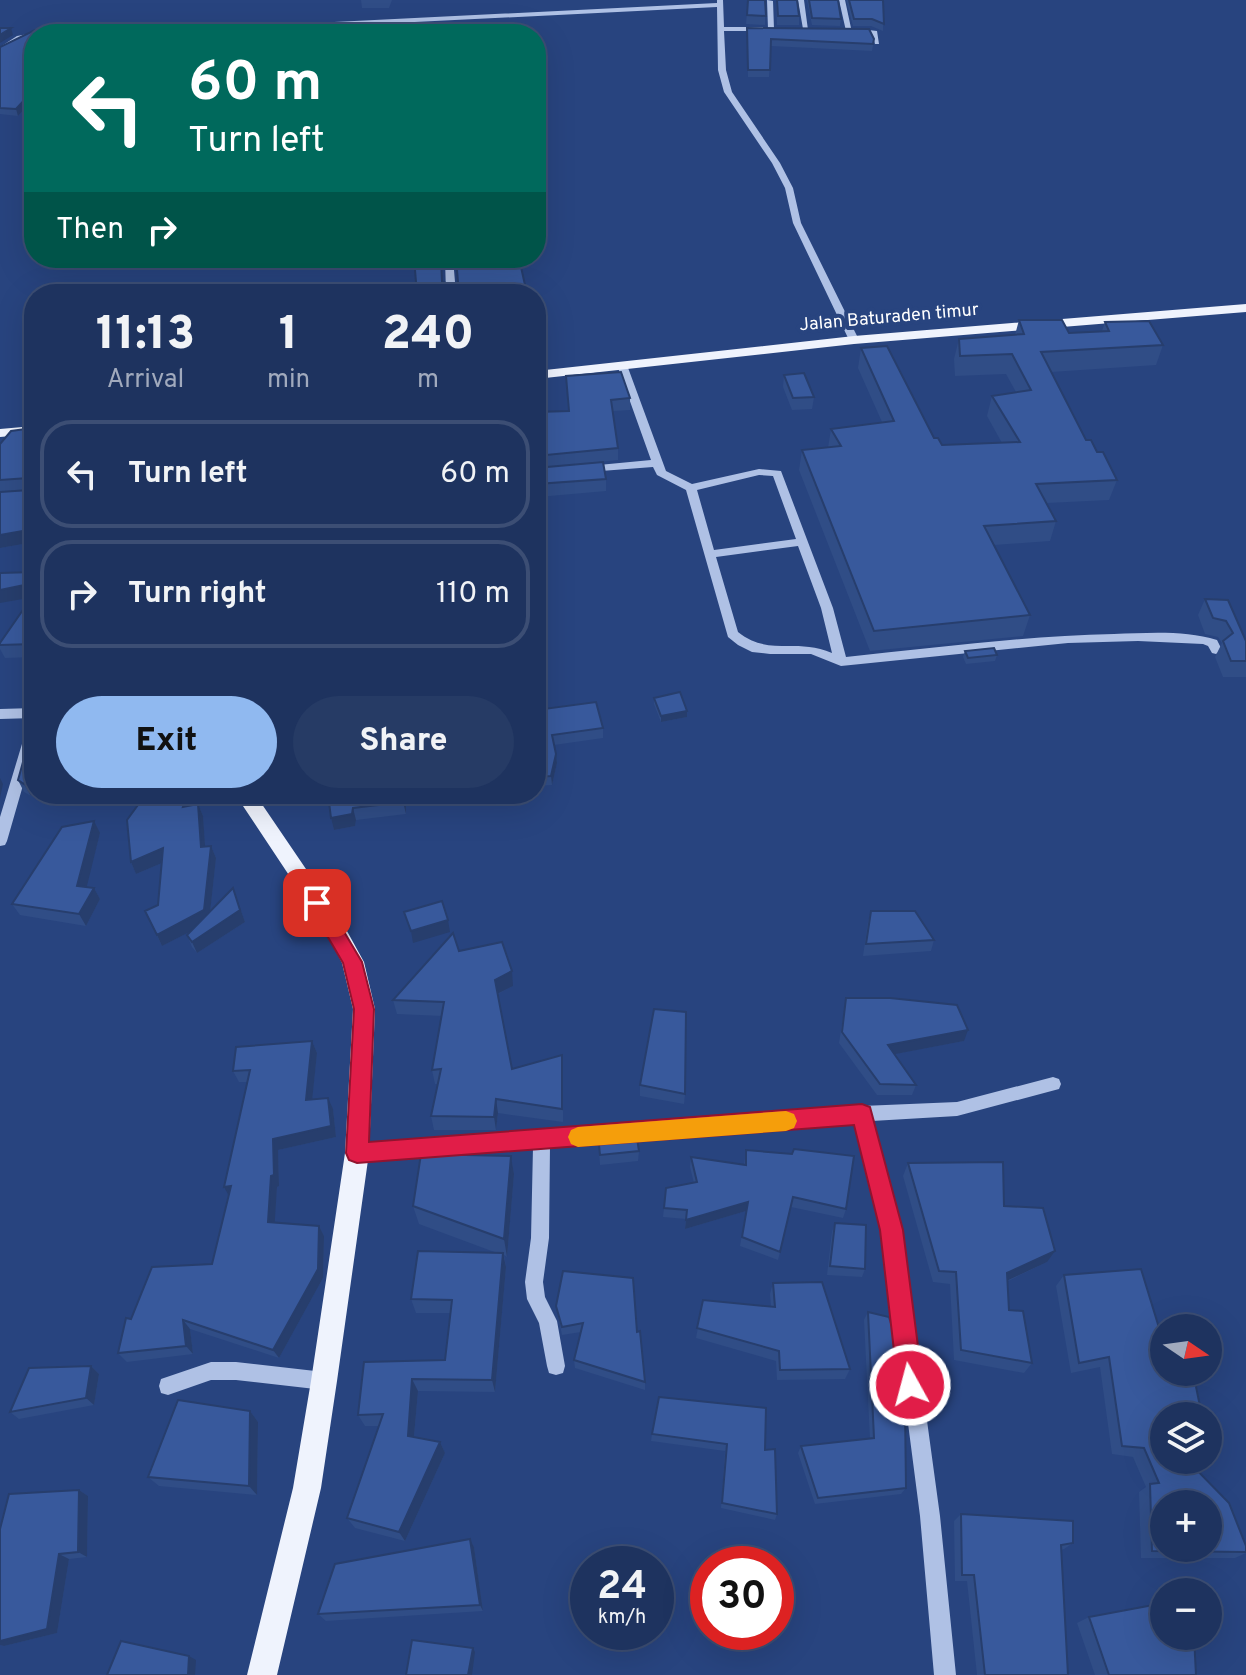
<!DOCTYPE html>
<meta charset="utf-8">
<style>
:root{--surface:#1e335f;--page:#263b65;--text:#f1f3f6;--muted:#a1aabd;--line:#3c4e74;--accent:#90b9f0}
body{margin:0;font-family:Overpass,sans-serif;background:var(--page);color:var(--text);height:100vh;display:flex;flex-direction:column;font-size:30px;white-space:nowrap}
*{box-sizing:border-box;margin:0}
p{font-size:26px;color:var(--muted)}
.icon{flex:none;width:44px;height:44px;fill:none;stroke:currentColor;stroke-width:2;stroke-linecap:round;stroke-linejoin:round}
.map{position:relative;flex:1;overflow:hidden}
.sheet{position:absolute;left:24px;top:284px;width:522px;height:520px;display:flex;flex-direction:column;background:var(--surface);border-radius:32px;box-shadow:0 8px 32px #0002,0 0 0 2px var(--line)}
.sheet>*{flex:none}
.hud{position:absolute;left:24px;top:24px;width:522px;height:244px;border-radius:32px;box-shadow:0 8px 32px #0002,0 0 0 2px var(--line);background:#00695c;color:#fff;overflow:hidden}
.needle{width:52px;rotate:103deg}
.fabs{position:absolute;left:1150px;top:1314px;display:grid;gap:16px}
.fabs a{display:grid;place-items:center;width:72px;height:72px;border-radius:50%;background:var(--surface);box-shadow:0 8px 32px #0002,0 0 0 2px var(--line);font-size:40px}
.speed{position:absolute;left:570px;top:1546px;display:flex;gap:16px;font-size:40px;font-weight:700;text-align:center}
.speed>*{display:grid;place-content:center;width:104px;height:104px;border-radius:50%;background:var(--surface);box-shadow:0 8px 32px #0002,0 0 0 2px var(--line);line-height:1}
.speed small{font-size:20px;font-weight:400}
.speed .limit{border:12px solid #d22;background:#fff;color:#111}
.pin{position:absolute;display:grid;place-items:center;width:68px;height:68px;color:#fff;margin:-34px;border-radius:16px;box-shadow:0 4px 12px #0006}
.me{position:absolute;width:88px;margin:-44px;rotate:353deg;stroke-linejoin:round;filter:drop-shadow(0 0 6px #0008)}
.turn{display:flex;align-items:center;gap:28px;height:168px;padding:0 32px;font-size:36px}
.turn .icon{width:104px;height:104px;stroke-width:2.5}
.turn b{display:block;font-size:56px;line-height:68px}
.then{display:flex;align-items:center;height:76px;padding:0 32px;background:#0003;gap:16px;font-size:30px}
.eta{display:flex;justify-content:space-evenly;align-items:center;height:136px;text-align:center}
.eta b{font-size:48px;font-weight:800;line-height:56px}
.primary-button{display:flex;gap:16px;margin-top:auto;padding:16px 32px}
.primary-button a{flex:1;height:92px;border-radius:48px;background:var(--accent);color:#111;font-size:32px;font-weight:800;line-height:92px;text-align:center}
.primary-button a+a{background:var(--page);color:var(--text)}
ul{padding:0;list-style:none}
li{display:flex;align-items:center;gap:24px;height:108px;margin:0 16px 12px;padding:0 16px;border:4px solid var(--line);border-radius:32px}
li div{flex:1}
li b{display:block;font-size:30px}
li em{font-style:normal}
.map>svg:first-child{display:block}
</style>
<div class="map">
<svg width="1246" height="1675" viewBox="0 0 1246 1675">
<rect width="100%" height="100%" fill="#28447f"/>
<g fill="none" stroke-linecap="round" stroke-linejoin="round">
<path fill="#afc1e5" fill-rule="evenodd" d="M 717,0 L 723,0 L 724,27 L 763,27 L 766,29 L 763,31 L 724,31 L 726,70 L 732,92 L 780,163 L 793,188 L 801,223 L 859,340 L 857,342 L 849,340 L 793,223 L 785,188 L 772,163 L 724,92 L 718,70 L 717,7 L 176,34 L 132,34 L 135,32 L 717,3 Z
M 767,0 L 773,1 L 774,29 L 771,31 L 768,29 Z
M 798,0 L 804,0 L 808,30 L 803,29 Z
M 839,0 L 845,0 L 851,28 L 877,31 L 879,44 L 875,44 L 872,34 L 846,31 Z
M 39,32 L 42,34 L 34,34 L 34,37 L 21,39 L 0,52 L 0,47 L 17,36 Z
M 445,258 L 453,258 L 456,294 L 446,294 Z
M 622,362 L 627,365 L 666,471 L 692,484 L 759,469 L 781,471 L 833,608 L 846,657 C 935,648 1024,636 1114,634 C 1147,633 1185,630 1217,640 L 1222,650 L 1216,654 L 1212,653 L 1208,646 L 1203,644 L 1138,641 L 1068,643 L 841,666 L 811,654 L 770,654 L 752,652 L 738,645 L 728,637 L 686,490 L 657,475 L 653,467 L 588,472 L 583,469 L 588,466 L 651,460 L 617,365 ZM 759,475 L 773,476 L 796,539 L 714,550 L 697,490 ZM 798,546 L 821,608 L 832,653 C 796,637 769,657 738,632 L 716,557 Z
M 34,708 L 34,718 L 0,719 L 0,709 Z
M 34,719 L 34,747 L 7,841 L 5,845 L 0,846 L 0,817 L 28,724 Z
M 1053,1077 L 1059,1079 L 1061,1084 L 1059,1089 L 957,1116 L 872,1121 L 901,1230 L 940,1516 L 956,1675 L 934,1675 L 920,1516 L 883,1230 L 856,1122 L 550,1146 L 549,1238 L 543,1282 L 545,1297 L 557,1321 L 565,1366 L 563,1373 L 556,1375 L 549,1373 L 547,1366 L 539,1323 L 527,1299 L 525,1282 L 531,1238 L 533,1147 L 357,1161 L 351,1159 L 349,1153 L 351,1147 L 357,1145 L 862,1106 L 957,1102 Z
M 211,1362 L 236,1362 L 324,1372 L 331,1374 L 333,1381 L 331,1388 L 324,1390 L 236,1380 L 211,1380 L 168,1395 L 161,1393 L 159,1386 L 161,1379 Z"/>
<path fill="#eff3fd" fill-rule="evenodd" d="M 1246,304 L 1246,312 L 854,344 L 536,379 L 536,371 L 854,336 Z
M 34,426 L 34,434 L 0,437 L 0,429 Z
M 235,794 L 255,794 L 342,922 L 364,962 L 375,1009 L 369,1153 L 337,1381 L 321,1488 L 277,1675 L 247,1675 L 293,1488 L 311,1381 L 345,1153 L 353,1009 L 342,963 L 328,934 Z"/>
</g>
<path fill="#304d86" d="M 361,0 L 392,0 L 389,8 L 362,8 Z
M 748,0 L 766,0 L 765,1 L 765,25 L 746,24 Z
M 776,0 L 797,0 L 799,16 L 799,25 L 777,25 Z
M 807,0 L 838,0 L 841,19 L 840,26 L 812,25 Z
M 846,0 L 883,0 L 883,31 L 871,26 L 853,26 Z
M 747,28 L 874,39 L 872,51 L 771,46 L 769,77 L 748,77 Z
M 34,34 L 34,104 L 29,104 L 18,116 L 0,114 L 0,47 Z
M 1019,320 L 1069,333 L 1102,331 L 1105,322 L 1163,345 L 1156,365 L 1051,372 L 1086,440 L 1097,452 L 1117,480 L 1109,500 L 1047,503 L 1056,521 L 1050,541 L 994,545 L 1030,615 L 1023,636 L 870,651 L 799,470 L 802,450 L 828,448 L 831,429 L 882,422 L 858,368 L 861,348 L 934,438 L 942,445 L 1002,443 L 987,416 L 992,396 L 1016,392 L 1006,374 L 955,376 L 954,359 L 959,339 L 1015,335 Z
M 536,331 L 538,367 L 536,367 Z
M 784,375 L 814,397 L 812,409 L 792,410 L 783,387 Z
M 566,376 L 630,398 L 630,410 L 613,411 L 618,448 L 618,460 L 559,466 L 606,479 L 606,491 L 538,497 L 536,513 L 536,412 L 568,411 Z
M 34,431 L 34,542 L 0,548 L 0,444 Z
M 1205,599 L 1246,641 L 1246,677 L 1223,677 L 1215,657 L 1222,643 L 1218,637 L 1205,634 L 1198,615 Z
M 34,607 L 34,657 L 5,658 L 0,649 L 0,643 Z
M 965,651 L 997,655 L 995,661 L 966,664 L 963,657 Z
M 654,698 L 687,717 L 661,722 L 654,704 Z
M 536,704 L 537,710 L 603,728 L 603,738 L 554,745 L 557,763 L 552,785 L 536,786 Z
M 34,734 L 34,790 L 31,796 L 24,792 L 18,780 Z
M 197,794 L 193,805 L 198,804 L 203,816 L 205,847 L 211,846 L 216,858 L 210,912 L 237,900 L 245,922 L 197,953 L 192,947 L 187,935 L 191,931 L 162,946 L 145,911 L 158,905 L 162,863 L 136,874 L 131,862 Z
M 328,794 L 471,794 L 473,805 L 406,804 L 406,814 L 356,820 L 355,826 L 334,830 L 331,818 Z
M 100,833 L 86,887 L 94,888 L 100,899 L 86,926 L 20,915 L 12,904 Z
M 871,911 L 934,940 L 931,951 L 863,956 L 868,922 Z
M 459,951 L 513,986 L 498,994 L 512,1069 L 563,1069 L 563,1122 L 498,1113 L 496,1130 L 434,1130 L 431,1116 L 438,1084 L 435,1084 L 432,1070 L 442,1016 L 397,1014 L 393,1000 Z
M 846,998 L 964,1041 L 894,1054 L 916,1085 L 912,1095 L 877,1095 L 839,1043 Z
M 312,1041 L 317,1053 L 312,1099 L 333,1109 L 336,1137 L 278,1150 L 279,1186 L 277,1187 L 274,1223 L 319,1226 L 324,1236 L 323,1278 L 279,1358 L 190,1329 L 193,1354 L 127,1362 L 118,1353 L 131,1319 L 212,1264 L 228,1195 L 247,1082 L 239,1082 L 233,1071 Z
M 640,1085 L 685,1094 L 684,1104 L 640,1096 Z
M 598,1135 L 639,1151 L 638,1161 L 600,1165 Z
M 746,1150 L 846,1209 L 843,1218 L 791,1207 L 778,1260 L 740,1246 L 746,1211 L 685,1229 L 686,1219 L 663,1217 L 664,1208 L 694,1183 L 690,1167 L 691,1157 L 744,1165 Z
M 511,1156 L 514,1174 L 507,1257 L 504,1255 L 506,1267 L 495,1392 L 418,1391 L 414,1437 L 440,1442 L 445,1453 L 405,1541 L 355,1528 L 347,1518 L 379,1426 L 365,1426 L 358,1415 L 364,1362 L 445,1360 L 451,1313 L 416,1313 L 411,1299 L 497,1253 L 419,1224 L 413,1206 Z
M 908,1163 L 1004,1206 L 1047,1262 L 1008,1281 L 1009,1310 L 1032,1363 L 1024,1373 L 954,1360 L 950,1284 L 933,1282 L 903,1176 Z
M 835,1223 L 865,1269 L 862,1277 L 827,1275 L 832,1232 Z
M 1141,1269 L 1164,1460 L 1204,1460 L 1199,1464 L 1190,1463 L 1246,1546 L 1246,1553 L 1235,1558 L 1141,1558 L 1139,1492 L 1146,1487 L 1133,1457 L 1112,1454 L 1100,1367 L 1071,1373 L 1056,1286 L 1064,1275 Z
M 773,1283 L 850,1369 L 845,1379 L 777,1380 L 776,1361 L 696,1338 L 703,1300 L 771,1306 L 770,1294 Z
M 556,1306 L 637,1332 L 645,1382 L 645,1390 L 575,1368 L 574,1360 L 581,1332 L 562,1335 Z
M 868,1312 L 908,1408 L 905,1413 L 906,1488 L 901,1494 L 815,1504 L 798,1453 L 801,1446 L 870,1439 L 864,1320 Z
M 91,1366 L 99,1374 L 94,1405 L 19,1419 L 10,1412 Z
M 250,1411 L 258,1422 L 257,1495 L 159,1486 L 148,1477 Z
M 652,1434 L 765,1450 L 777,1514 L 775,1520 L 721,1508 L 725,1451 L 651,1441 Z
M 79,1490 L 88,1496 L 87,1557 L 69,1559 L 57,1633 L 4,1646 L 0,1645 L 0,1641 Z
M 961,1514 L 1073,1543 L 1064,1549 L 1061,1550 L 1068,1675 L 977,1675 L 967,1581 L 955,1581 L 954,1521 Z
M 470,1539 L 474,1547 L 483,1611 L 326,1621 L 318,1614 Z
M 1089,1617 L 1196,1675 L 1095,1675 L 1077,1623 Z"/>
<path fill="#273e6d" d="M 11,28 L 13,35 L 0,43 L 0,35 Z
M 27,97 L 29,104 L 18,116 L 16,109 Z
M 34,529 L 34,542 L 0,548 L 0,535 Z
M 34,583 L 34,597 L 0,603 L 0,590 Z
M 687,711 L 687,717 L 661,722 L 661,716 Z
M 556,754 L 557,763 L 552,785 L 551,776 Z
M 34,768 L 34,790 L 31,796 L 24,784 Z
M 0,778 L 3,784 L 0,798 Z
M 188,794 L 197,794 L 188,819 L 183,807 Z
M 265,794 L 313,794 L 268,802 Z
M 404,794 L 406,804 L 406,814 L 403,802 Z
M 198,804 L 203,816 L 206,859 L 201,847 Z
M 353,808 L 356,820 L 355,826 L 334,830 L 331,818 Z
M 94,821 L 100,833 L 84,898 L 77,886 Z
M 211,846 L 216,858 L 209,922 L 162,946 L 157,935 Z
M 163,848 L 169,860 L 136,874 L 131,862 Z
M 94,888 L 100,899 L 86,926 L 79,914 Z
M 233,888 L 245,922 L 197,953 L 192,942 Z
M 448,920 L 450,932 L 413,943 L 411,931 Z
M 512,971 L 513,986 L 497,994 L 495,980 Z
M 968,1030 L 964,1041 L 885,1056 L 888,1045 Z
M 312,1041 L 317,1053 L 311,1111 L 306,1100 Z
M 328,1098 L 333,1109 L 336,1137 L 278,1150 L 279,1186 L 277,1187 L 274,1233 L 268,1222 L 273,1139 Z
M 496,1099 L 498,1113 L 496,1130 L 494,1117 Z
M 511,1156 L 514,1174 L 507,1257 L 504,1239 Z
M 231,1186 L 230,1198 L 224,1187 Z
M 748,1202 L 746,1211 L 685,1229 L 686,1220 Z
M 319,1226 L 324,1236 L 323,1278 L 279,1358 L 273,1350 Z
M 1055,1251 L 1047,1262 L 1000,1284 L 1007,1273 Z
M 503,1253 L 506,1267 L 495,1392 L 492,1380 Z
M 183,1320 L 190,1329 L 193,1354 L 186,1346 Z
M 91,1366 L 99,1374 L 94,1405 L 86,1398 Z
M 412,1379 L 418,1391 L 413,1447 L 408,1436 Z
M 250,1411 L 258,1422 L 257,1495 L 249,1486 Z
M 440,1442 L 445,1453 L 405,1541 L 399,1532 Z
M 79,1490 L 88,1496 L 87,1557 L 78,1552 Z
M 470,1539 L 474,1547 L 483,1611 L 480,1605 Z
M 59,1554 L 69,1559 L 57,1633 L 4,1646 L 0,1645 L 0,1641 Z
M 473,1648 L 475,1652 L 472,1675 L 468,1675 Z
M 189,1656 L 196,1660 L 195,1675 L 188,1675 Z"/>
<path fill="#38599c" stroke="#273e6d" stroke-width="2" fill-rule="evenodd" d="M 748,0 L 765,0 L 766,16 L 747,15 Z
M 777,0 L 797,0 L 799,16 L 778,16 Z
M 809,0 L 838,0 L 841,19 L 812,18 Z
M 849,0 L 883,0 L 884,24 L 872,19 L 854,19 Z
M 0,28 L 11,28 L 0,35 Z
M 747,28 L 869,29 L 874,39 L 873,44 L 771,39 L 770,70 L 748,70 Z
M 35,30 L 100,34 L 34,34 L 34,98 L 27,97 L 16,109 L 0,108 L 0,47 ZM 26,64 L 34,64 L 33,74 L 24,70 Z
M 414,258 L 441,258 L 442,282 L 455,285 L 458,282 L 456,258 L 519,258 L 527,294 L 417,294 Z
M 1019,320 L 1062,320 L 1069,333 L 1109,331 L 1105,322 L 1149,321 L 1163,345 L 1041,352 L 1086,440 L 1091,440 L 1097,452 L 1103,452 L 1117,480 L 1036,484 L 1056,521 L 984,526 L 1030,615 L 874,631 L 802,450 L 841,446 L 831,429 L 894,421 L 861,348 L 887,346 L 934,438 L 938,438 L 942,445 L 1020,442 L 992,396 L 1031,390 L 1012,354 L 960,356 L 959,339 L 1024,334 Z
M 536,331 L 537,335 L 538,355 L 536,355 Z
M 621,372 L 630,398 L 611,400 L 618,448 L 536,456 L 536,412 L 569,411 L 566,376 Z
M 804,373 L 814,397 L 793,398 L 784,375 Z
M 33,428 L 29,435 L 34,435 L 34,529 L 0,535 L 0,492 L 29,490 L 32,481 L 28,478 L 0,480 L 0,444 L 11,431 Z
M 603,462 L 606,479 L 537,484 L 536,494 L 536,468 Z
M 34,572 L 34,583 L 0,590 L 0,573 Z
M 1205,599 L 1228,600 L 1246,641 L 1246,661 L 1231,661 L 1223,641 L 1233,633 L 1226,621 L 1213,618 Z
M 25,607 L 34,607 L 34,644 L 0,645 L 0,643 Z
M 994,648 L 997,655 L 968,658 L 965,651 Z
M 680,692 L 687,711 L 661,716 L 654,698 Z
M 596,702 L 603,728 L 552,735 L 556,754 L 551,776 L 536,777 L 536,704 L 537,710 Z
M 34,734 L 34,768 L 24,784 L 18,780 L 28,744 Z
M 146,794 L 188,794 L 183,807 L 198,804 L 201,847 L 211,846 L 204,910 L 157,935 L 145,911 L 158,905 L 163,848 L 131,862 L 127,820 Z
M 328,794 L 404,794 L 403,802 L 353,808 L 352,814 L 331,818 Z
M 94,821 L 77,886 L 94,888 L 79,914 L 12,904 L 62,827 Z
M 233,888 L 240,910 L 192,942 L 187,935 Z
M 442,901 L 448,920 L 411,931 L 404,912 Z
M 871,911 L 915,911 L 934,940 L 866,944 Z
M 453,933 L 459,951 L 502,942 L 512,971 L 495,980 L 512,1069 L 562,1055 L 562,1109 L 496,1099 L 494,1117 L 431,1116 L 441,1069 L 432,1070 L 444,1002 L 393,1000 Z
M 846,998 L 890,998 L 957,1005 L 968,1030 L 888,1045 L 916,1085 L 880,1084 L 842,1032 Z
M 654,1009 L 686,1012 L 685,1094 L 640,1085 Z
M 312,1041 L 306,1100 L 328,1098 L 331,1126 L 273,1139 L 274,1175 L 271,1176 L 268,1222 L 319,1226 L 318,1269 L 273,1350 L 183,1320 L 186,1346 L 118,1353 L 126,1318 L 131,1319 L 152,1267 L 212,1264 L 231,1186 L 224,1187 L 250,1070 L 233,1071 L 236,1047 Z
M 636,1132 L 639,1151 L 600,1155 L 598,1135 Z
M 794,1149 L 854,1156 L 846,1209 L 793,1197 L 780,1252 L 742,1237 L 748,1202 L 686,1220 L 687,1210 L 664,1208 L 666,1188 L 697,1182 L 691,1157 L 746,1165 L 746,1150 L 792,1154 Z
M 421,1154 L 511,1156 L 504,1239 L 413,1206 Z
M 1003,1162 L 1004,1206 L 1043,1208 L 1055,1251 L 1007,1273 L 1009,1310 L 1023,1311 L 1032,1363 L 961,1350 L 956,1272 L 939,1271 L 908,1163 Z
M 835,1223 L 866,1225 L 865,1269 L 830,1266 Z
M 418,1251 L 503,1253 L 492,1380 L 412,1379 L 408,1436 L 440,1442 L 399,1532 L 347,1518 L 383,1414 L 358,1415 L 364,1362 L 445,1360 L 452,1300 L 411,1299 Z
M 1141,1269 L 1164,1344 L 1164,1372 L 1193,1372 L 1202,1416 L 1164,1416 L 1164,1460 L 1187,1460 L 1229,1503 L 1246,1546 L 1246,1552 L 1152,1551 L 1150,1484 L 1159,1483 L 1144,1448 L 1122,1446 L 1109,1357 L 1079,1363 L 1064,1275 ZM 1164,1504 L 1208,1504 L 1208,1548 L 1164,1548 Z
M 563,1271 L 633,1278 L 637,1332 L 640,1331 L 645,1382 L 574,1360 L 583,1323 L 562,1327 L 556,1306 Z
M 822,1282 L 850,1369 L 780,1370 L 779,1351 L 697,1328 L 703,1300 L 775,1307 L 773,1283 Z
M 868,1312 L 889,1317 L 901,1355 L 908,1408 L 905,1408 L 906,1488 L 818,1498 L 801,1446 L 874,1438 Z
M 91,1366 L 86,1398 L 10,1412 L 29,1368 Z
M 659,1397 L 766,1408 L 765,1450 L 775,1449 L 777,1514 L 722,1503 L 727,1444 L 652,1434 Z
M 178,1400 L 250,1411 L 249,1486 L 148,1477 Z
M 79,1490 L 78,1552 L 59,1554 L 47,1629 L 0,1641 L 0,1529 L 9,1494 Z
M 961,1514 L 1073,1521 L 1073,1543 L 1061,1545 L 1068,1675 L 985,1675 L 974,1575 L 962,1575 Z
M 470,1539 L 480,1605 L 318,1614 L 335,1564 Z
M 1164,1603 L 1164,1636 L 1194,1636 L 1196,1675 L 1109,1675 L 1089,1617 Z
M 412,1640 L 473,1648 L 468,1675 L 406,1675 Z
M 121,1641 L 189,1656 L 188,1675 L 107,1675 Z"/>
<path fill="#e11d48" stroke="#92132f" stroke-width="2" d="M 317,896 L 324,898 L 362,962 L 374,1009 L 369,1142 L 862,1104 L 870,1107 L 903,1230 L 923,1385 L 919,1393 L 910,1397 L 902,1393 L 898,1385 L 880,1230 L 854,1125 L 357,1163 L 349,1160 L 346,1153 L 354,1009 L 343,963 L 308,903 L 311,898 Z"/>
<path fill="#f59e0b" d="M 786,1111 L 794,1114 L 797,1121 L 794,1128 L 786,1131 L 578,1147 L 571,1144 L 568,1137 L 571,1130 L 578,1127 Z"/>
<g text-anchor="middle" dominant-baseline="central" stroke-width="8" stroke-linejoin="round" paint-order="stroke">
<g font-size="18" fill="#fff" stroke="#28447f">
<text transform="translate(889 318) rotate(-5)">Jalan Baturaden timur</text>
</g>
</g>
</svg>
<div class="fabs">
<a><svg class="needle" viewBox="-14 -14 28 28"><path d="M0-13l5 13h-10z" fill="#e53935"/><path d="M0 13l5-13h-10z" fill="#a1aabd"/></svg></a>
<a><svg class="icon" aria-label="layers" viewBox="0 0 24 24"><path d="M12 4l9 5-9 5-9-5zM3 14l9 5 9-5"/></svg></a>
<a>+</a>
<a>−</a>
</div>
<div class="speed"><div>24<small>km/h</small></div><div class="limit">30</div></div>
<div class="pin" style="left:317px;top:903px;background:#d93025"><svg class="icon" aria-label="arrive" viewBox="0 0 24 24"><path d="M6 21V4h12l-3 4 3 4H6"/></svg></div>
<svg class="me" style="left:910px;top:1385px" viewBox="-20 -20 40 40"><circle r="17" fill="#e11d48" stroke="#fff" stroke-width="3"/><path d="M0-11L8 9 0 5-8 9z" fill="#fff"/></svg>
<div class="hud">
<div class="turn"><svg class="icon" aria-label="left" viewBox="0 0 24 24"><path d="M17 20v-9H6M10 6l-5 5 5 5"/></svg><div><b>60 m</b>Turn left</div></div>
<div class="then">Then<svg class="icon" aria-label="right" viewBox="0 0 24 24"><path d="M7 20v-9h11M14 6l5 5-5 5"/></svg></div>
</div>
<section class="sheet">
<div class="eta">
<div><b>11:13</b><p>Arrival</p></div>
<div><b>1</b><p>min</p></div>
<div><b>240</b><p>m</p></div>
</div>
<ul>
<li><svg class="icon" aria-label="left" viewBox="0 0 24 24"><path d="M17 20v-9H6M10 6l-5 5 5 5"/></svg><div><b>Turn left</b></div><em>60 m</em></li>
<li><svg class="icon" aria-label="right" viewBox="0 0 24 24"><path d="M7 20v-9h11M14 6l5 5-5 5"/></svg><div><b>Turn right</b></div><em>110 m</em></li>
</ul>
<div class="primary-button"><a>Exit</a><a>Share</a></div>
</section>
</div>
